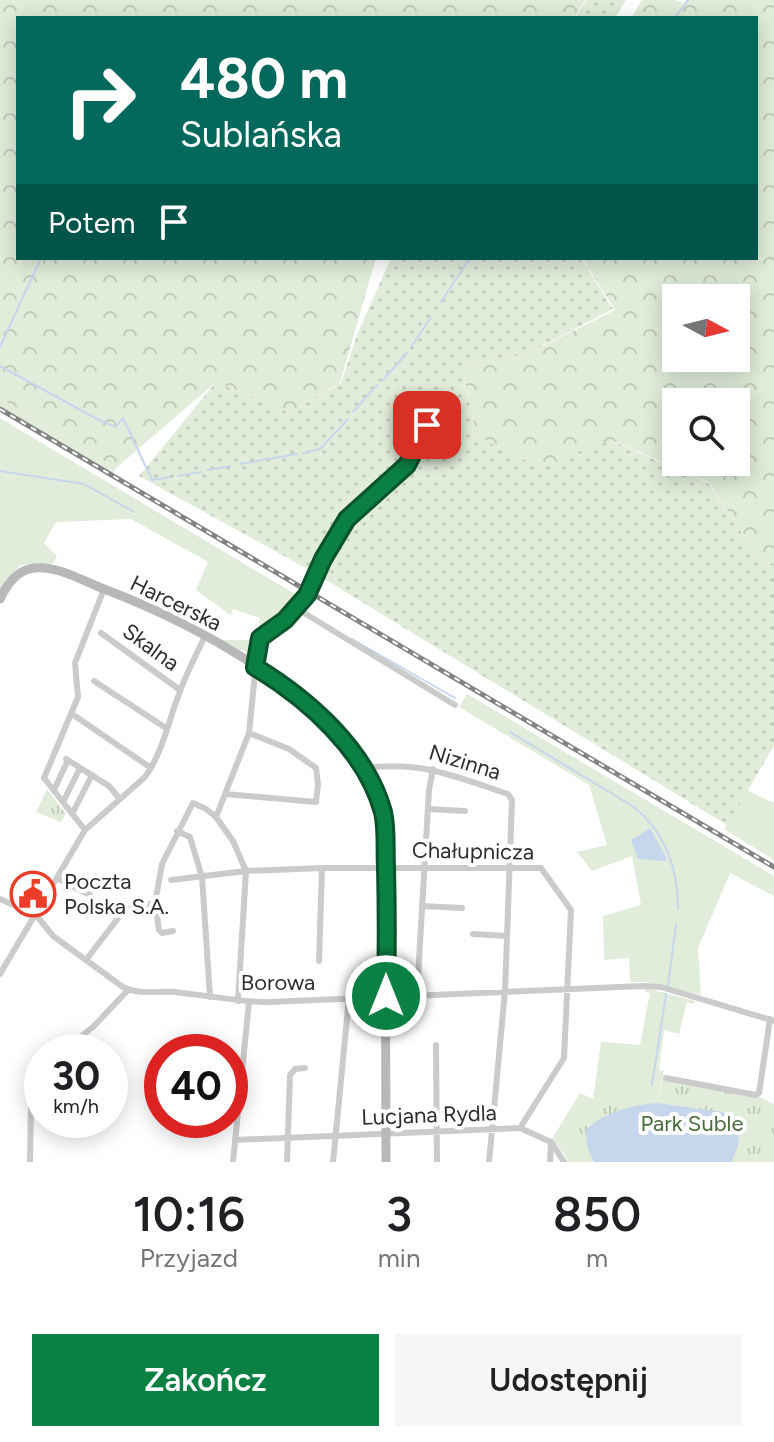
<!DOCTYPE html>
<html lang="pl">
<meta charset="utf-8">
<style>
:root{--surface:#fff;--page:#f6f6f6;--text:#202124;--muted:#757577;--accent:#0b8043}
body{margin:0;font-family:Figtree,sans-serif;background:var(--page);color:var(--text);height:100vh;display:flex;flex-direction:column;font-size:30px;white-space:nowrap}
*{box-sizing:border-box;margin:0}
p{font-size:26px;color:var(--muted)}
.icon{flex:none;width:44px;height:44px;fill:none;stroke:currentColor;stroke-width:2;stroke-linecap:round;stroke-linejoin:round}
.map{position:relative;height:1162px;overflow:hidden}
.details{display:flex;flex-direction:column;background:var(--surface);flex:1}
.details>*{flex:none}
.top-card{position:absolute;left:16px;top:16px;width:742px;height:244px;border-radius:0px;box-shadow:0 4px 20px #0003;background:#00695c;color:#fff;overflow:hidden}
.needle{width:52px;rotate:97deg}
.tools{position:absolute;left:662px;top:284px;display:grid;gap:16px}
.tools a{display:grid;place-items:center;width:88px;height:88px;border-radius:0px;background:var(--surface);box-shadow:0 4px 20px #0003;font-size:40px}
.speed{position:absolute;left:24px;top:1034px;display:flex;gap:16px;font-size:40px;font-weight:700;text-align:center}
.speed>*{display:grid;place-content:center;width:104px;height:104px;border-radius:50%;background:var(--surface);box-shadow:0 4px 20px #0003;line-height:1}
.speed small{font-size:20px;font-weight:400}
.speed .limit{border:12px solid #d22;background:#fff;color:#111}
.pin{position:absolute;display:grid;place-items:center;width:68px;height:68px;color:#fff;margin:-34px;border-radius:16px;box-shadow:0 4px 12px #0006}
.me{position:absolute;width:88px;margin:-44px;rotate:0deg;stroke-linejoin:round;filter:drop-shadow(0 0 6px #0008)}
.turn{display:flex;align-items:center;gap:28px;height:168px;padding:0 32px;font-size:36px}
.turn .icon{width:104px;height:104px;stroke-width:2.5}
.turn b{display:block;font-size:56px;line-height:68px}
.then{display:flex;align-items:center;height:76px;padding:0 32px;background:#0003;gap:16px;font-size:30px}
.eta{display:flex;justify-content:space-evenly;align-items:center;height:136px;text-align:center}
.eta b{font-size:48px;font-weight:600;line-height:56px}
.button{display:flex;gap:16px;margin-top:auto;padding:16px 32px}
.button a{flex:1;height:92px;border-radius:0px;background:var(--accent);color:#fff;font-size:32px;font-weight:600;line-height:92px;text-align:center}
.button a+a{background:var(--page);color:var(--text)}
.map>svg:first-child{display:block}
</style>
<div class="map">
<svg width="774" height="1162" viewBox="0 0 774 1162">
<defs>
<pattern id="forest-crowns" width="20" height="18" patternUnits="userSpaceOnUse" patternTransform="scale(2)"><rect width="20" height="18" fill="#e1ecda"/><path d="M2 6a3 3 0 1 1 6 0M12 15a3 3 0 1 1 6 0" fill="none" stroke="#c1cbbb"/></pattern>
<pattern id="park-tufts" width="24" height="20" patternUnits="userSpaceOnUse" patternTransform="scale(2)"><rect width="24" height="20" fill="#e1ecda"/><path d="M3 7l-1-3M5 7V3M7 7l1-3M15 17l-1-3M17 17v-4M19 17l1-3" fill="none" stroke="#c1cbbb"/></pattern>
<pattern id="garden-dots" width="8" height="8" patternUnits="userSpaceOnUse" patternTransform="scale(2)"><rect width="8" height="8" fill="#e1ecda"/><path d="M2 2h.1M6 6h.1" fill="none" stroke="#c1cbbb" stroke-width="1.8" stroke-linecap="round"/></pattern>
</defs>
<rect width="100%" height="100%" fill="#fff"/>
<path fill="#e1ecda" d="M 0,398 L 116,468 L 112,474 L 0,407 Z
M 0,418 L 300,597 L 274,625 L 258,635 L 260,618 L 233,609 L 231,615 L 196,590 L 208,562 L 131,519 L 56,522 L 44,543 L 57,556 L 53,564 L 21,565 L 6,580 L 0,591 Z
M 223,640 L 254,640 L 253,658 L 242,649 L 240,650 Z
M 467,694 L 774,876 L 774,896 L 730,873 L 698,948 L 701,995 L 646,982 L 630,982 L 629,958 L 604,960 L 603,916 L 641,905 L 632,856 L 592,871 L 577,852 L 607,845 L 589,785 L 459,707 Z
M 747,790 L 774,803 L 774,860 L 724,829 Z
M 646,988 L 695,1001 L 694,1004 L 687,1002 L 679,1034 L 664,1030 L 659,1070 L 664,1071 L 657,1103 L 594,1162 L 568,1162 L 565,1155 L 552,1139 L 580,1093 L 593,1099 L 601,1042 L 640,1045 L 650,993 L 645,992 Z"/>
<path fill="url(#forest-crowns)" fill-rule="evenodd" d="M 0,0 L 585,0 L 574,18 L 18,18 L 18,258 L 373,258 L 375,261 L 340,383 L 289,412 L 216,382 L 116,468 L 0,398 Z
M 642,0 L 675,0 L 685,4 L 687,0 L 774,0 L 774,564 L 761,561 L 708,482 L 611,440 L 539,467 L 476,436 L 462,364 L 527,354 L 615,310 L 582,258 L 756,258 L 756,18 L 631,18 ZM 676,298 L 736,298 L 736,358 L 676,358 ZM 676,402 L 736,402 L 736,462 L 676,462 Z"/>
<path fill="url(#park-tufts)" d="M 47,789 L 66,814 L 61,822 L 36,812 Z
M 663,1078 L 756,1095 L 774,1104 L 774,1162 L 574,1162 L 565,1135 C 583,1101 622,1097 657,1095 L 658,1099 Z"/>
<path fill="url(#garden-dots)" d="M 586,0 L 626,0 L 615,18 L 575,18 Z
M 391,258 L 581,258 L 613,309 L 527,354 L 462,364 L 476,436 L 539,467 L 610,440 L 708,483 L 761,561 L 774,564 L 774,746 L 727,825 L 313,572 L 139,476 L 216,382 L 289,412 L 341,383 L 357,335 Z"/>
<path fill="#c6d6ec" d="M 650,828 L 667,859 L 665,861 L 638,859 L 631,840 Z
M 657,1103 L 722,1112 C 741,1129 743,1140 731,1162 L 594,1162 L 588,1149 L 585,1131 C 605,1111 630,1106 657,1103 Z"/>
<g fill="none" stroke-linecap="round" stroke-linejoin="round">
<path stroke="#c6d6ec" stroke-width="2" d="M 675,18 L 688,0
M 441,302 L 470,258
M 412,346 L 431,317
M 0,347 L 41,258
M 0,366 L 99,420 L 116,427 L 123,418 L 152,480 L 170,477
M 382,381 L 407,353
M 353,412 L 377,385
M 303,453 L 320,449 L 348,419
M 240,464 L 297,454
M 208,470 L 230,466
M 0,471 L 84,484 L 134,512
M 178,476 L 201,472
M 352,639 L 455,698
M 510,732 L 634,807 C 666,833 678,869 678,909
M 668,985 L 676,925
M 652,1085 L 666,994"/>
<path stroke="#cbcbcb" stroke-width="6" d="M 296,608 L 455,705
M 101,633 L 180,690
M 94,681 L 166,728
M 72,714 L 151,768
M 66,759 L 109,786 L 119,798
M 364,768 C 423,761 453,776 508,794 L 512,800 L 505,991 L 489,1162
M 54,790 L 68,760
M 225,794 L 316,802 L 318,784 L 316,768 L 289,749 L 249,733
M 63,802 L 80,768
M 428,809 L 465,811
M 72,814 L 92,775
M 85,830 L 44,778 L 78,697 L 75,663 L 104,589
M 177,831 L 190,837 L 202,877 L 210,997
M 57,878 L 90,895
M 171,880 L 246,871 L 322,868 L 541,868 L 571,910 L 564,1058 L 520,1128 L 235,1140
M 0,899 L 36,915 L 53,936 L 123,987 C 138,995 157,991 174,992 C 206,995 237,1002 269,1002 L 643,986 L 661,987 L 774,1021
M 155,903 L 159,930 L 162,933 L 173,931
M 422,906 L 462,908
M 473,934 L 507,936
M 86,960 L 125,909 L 155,903 L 162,864 L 193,803 L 206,809 L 216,817
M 319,961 L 322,868
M 0,974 L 85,830 L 145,777 C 163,752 168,722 179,694 C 186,674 196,655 205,636
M 417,994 L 429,790 L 433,769
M 238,1001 L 246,871 L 233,841 L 216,817 L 249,733 L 258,643 L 264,634 L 285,620 L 304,599 L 323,559 L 347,519 L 407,465 L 427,425
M 436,1045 L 437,1162
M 62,1052 L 94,1026 L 128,990
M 666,1078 L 756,1095 L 759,1093 L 770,1019
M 520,1128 L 551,1142 L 550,1162
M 551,1142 L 564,1162
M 30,1162 L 31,1107 L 42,1075
M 233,1162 L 249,1002
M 287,1162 L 290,1075 L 295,1069 L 305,1068
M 333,1162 L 349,998"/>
<path stroke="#b8b8b8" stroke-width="9" d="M 0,599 C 7,584 17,570 34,568 C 56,565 83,581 104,589 C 200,625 370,714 385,827 L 386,1162"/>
<g stroke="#838383" stroke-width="5">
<path id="rail" d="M 0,409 L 774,867"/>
</g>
<use href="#rail" stroke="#fff" stroke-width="2" stroke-dasharray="6" stroke-linecap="butt"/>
</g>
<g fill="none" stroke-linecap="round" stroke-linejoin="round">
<g stroke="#07532c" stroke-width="20">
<path id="route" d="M 386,996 C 387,953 387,910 386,867 C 385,849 387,829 383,812 C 366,750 308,699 255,667 L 260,638 L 285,620 L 307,595 L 323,559 L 347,519 L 407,465 L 427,425"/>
</g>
<use href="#route" stroke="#0b8043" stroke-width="14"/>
</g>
<defs>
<g id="civic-ring" transform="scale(2.3)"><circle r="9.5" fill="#fff" stroke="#ec3d29" stroke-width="1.5"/><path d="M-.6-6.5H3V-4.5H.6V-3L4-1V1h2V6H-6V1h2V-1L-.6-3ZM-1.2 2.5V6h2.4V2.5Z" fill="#ec3d29"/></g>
</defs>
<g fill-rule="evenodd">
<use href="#civic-ring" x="33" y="894"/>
</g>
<g text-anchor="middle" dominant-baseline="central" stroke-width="8" stroke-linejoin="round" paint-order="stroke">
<g font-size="22" fill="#2e2e2e" stroke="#fff">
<text transform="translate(176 603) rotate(26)">Harcerska</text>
<text transform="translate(151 647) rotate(36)">Skalna</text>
<text transform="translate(465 762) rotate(17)">Nizinna</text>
<text transform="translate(473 851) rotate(1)">Chałupnicza</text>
<text x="278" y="982">Borowa</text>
<text transform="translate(429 1115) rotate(-2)">Lucjana Rydla</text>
</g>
<g font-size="22" fill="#2e2e2e" stroke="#fff" text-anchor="start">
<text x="64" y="881">Poczta<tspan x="64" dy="25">Polska S.A.</tspan></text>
</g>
<g font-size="22" fill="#486b39" stroke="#fff">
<text x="692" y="1123">Park Suble</text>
</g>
</g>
</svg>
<div class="tools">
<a><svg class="needle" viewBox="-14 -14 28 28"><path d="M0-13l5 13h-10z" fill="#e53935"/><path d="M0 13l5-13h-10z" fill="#757577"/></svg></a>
<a><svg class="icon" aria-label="search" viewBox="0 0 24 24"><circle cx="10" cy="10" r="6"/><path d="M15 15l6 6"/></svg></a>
</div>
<div class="speed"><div>30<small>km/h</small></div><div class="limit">40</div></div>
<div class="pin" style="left:427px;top:425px;background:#d93025"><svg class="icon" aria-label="arrive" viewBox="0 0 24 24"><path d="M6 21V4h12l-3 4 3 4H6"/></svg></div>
<svg class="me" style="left:386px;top:996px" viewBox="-20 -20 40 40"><circle r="17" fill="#0b8043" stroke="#fff" stroke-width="3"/><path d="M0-11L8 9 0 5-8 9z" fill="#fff"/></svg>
<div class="top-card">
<div class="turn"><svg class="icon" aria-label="right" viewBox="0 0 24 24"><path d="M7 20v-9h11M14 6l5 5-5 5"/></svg><div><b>480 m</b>Sublańska</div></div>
<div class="then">Potem<svg class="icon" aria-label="arrive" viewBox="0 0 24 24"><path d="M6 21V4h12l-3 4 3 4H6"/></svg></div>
</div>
</div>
<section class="details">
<div class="eta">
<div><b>10:16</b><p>Przyjazd</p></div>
<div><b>3</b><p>min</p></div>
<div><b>850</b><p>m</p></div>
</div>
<div class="button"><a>Zakończ</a><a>Udostępnij</a></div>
</section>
